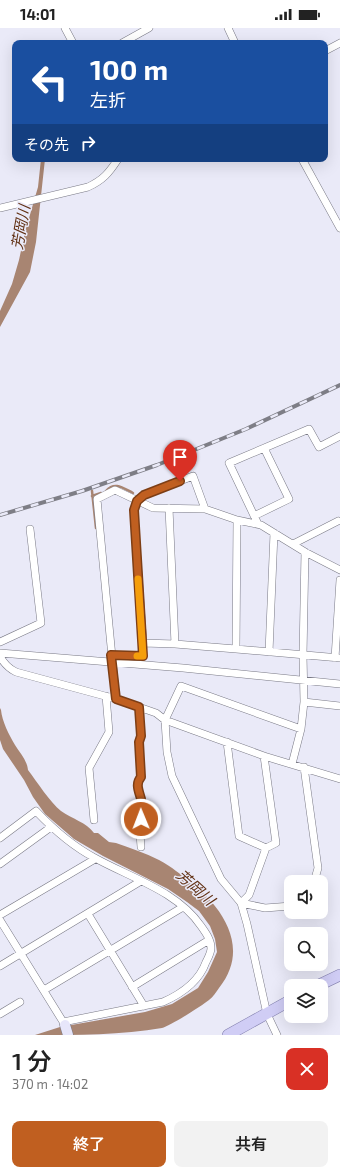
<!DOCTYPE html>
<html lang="ja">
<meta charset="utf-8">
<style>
:root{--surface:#fff;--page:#f2f2f2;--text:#222;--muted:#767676;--accent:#c05f20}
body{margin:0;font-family:"Exo 2","Noto Sans JP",sans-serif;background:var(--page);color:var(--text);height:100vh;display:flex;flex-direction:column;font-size:15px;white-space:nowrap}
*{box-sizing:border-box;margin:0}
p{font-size:13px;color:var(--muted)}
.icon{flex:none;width:22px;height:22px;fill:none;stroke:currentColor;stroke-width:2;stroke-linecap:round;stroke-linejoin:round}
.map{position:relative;height:1007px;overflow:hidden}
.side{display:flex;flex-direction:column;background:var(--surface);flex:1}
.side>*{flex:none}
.guide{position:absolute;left:12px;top:12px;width:316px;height:122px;border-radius:8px;box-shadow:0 4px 16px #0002;background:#1a4fa0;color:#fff;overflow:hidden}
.fabs{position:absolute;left:284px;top:847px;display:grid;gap:8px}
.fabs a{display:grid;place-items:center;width:44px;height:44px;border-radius:8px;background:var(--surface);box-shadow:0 4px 16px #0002;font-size:20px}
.pin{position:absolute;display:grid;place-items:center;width:34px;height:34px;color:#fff;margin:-41px -17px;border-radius:50% 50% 50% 0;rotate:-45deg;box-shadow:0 0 4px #0007}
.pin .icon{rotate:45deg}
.me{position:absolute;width:44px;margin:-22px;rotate:359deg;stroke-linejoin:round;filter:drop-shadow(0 0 3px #0008)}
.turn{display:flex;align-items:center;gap:14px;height:84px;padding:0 12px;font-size:18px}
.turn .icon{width:52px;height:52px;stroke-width:2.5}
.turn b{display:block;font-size:28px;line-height:34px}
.then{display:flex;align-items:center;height:38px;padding:0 12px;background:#0003;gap:8px;font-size:15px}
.round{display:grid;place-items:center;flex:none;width:42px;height:42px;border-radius:8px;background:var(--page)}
.head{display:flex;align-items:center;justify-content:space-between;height:68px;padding:0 12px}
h1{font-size:24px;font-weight:600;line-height:30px}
.button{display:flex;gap:8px;margin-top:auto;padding:8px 12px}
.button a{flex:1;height:46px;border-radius:8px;background:var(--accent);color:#fff;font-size:16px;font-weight:600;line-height:46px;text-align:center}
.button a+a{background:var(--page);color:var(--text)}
.status{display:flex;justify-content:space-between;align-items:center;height:28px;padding:0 20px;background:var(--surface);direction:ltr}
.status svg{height:11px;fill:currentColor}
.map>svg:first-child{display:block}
</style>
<div class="status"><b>14:01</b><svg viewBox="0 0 49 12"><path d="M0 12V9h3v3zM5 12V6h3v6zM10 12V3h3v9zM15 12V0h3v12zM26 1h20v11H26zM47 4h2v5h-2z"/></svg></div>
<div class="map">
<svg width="340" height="1007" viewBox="0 0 340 1007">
<rect width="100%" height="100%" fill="#eaeaf8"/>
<path fill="#a88572" d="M 41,131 L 45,131 L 36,214 L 30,244 L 0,299 L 0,283 L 12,256 L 19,232 L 25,204 L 38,159 Z
M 0,680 L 1,682 C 2,693 9,707 15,717 C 20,725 27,732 28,742 C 37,754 50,774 61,783 C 72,791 86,794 94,805 L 98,805 L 109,814 L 116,815 C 130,820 145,825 159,832 C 165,835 171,839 176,843 C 215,869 255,915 219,960 C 216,964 213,969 209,972 C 203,977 170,998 162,1000 C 123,1007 76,1007 35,1007 L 60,999 L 145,984 L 172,976 L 198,960 L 208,944 L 217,924 L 215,911 L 210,898 L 199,883 L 187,874 L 168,861 L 103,828 L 74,811 L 45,786 L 33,769 L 24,752 L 3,721 L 0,712 Z"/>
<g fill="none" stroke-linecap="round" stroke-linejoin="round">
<path stroke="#a88572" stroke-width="2.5" d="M 92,463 L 96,500
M 106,463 C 115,453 123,460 133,465
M 92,468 L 101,465"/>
<g stroke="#797985" stroke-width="8">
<path id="street" d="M 65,0 L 73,15
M 228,0 L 235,15
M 122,15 L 149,0
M 325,23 L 340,15
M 302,131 L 340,200
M 0,180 L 88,159 C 103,152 109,145 118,131
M 169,480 L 175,616
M 254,488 L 289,471 L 264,420
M 258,496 L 229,435 L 309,401 L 319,419 L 340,408
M 293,516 L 338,493
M 340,542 L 305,524 L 261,497 L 237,492 L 236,621 L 340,630
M 0,614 L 41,595 L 30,501
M 143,615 L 134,482 L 137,473 L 144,467 L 193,448 L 205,481
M 269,624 L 274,505
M 0,625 L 183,640 L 340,656
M 111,627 L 143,628 L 143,615 L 175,616 L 236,621
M 0,628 C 4,636 8,640 16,644 L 116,671 L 156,685 L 165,692 L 264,728 L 340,751
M 335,630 L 340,552
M 116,671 L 97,471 L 115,462 L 153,480 L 205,481 L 237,492
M 304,674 L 340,678
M 139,679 L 141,707 L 139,714 L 141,749 C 135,756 139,763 141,771 C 142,777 141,784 141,791 L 139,793 L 141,819
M 227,714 L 239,808 L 266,820 L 249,867 L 241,875
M 264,728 L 276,815 L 266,820
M 292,736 L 301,701 L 304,674 L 303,627 L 305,524
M 304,739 L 318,840 L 314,854
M 94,792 L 89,740 L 109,704 L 106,668
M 0,810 L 36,783 C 54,802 72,818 95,830 C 131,850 177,863 201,898 C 206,905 211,912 211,920 C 211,925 208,930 206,934 C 199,954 181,966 163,974 L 63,994
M 0,836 L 51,799
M 241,875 L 265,880 L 291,878
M 88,886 L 144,978
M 0,887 L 95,831
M 0,892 L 65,997
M 0,938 L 141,853
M 132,959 L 209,912
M 44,962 L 183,879
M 0,986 L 20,974
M 277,1007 L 267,986 L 247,896 L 241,875 L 221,851 L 172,748 L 167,724 L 165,692 L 181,658 L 301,701"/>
</g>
<g stroke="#797985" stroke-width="11">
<path id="secondary" d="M 65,997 L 68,1007"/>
</g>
<g stroke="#827fad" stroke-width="12">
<path id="primary" d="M 317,958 L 340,947
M 228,1007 L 291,972"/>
</g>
<use href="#street" stroke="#fff" stroke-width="7"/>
<use href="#secondary" stroke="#e7e6fa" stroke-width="10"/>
<use href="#primary" stroke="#d0cdf5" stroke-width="11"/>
<g stroke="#7e7e86" stroke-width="4">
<path id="rail" d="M 0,487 L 82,463 L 157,437 L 246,401 L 340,357"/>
</g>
<use href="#rail" stroke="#eaeaf8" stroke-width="2.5" stroke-dasharray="8" stroke-linecap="butt"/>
</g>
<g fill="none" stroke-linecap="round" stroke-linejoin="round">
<g stroke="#7d3e15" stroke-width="10">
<path id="route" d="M 141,791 C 141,784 142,777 141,771 C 139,763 135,756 141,749 L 139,714 L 141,708 L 139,679 L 116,671 L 111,627 L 143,628 L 134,482 L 137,473 L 144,467 L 180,453"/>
</g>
<use href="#route" stroke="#c05f20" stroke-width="7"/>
<path stroke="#f59e0b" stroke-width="7" d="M 137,628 L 143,628 L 138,551"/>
</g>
<g text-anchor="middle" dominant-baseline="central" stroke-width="3" stroke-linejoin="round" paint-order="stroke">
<g font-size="15" font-style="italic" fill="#602f12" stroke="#eaeaf8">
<text transform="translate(20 199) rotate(-80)">芳岡川</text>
<text transform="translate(196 859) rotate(42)">芳岡川</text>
</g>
</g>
</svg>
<div class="fabs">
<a><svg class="icon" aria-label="sound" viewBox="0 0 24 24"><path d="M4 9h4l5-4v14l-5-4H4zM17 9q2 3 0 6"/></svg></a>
<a><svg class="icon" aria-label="search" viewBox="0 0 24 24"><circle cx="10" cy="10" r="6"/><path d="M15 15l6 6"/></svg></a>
<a><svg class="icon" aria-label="layers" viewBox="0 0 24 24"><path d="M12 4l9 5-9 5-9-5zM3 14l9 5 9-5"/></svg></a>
</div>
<div class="pin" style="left:180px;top:453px;background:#d93025"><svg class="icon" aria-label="arrive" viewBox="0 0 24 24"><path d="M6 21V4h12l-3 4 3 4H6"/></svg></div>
<svg class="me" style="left:141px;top:791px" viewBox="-20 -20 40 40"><circle r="17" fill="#c05f20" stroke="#fff" stroke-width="3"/><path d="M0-11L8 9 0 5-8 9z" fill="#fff"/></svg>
<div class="guide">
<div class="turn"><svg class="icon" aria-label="left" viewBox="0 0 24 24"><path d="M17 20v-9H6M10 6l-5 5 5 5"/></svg><div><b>100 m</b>左折</div></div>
<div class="then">その先<svg class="icon" aria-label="right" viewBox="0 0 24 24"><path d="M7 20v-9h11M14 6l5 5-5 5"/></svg></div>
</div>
</div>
<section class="side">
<div class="head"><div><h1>1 分</h1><p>370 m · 14:02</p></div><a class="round" style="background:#d93025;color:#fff"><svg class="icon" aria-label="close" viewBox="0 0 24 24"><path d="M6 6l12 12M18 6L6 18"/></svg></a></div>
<div class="button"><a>終了</a><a>共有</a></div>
</section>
